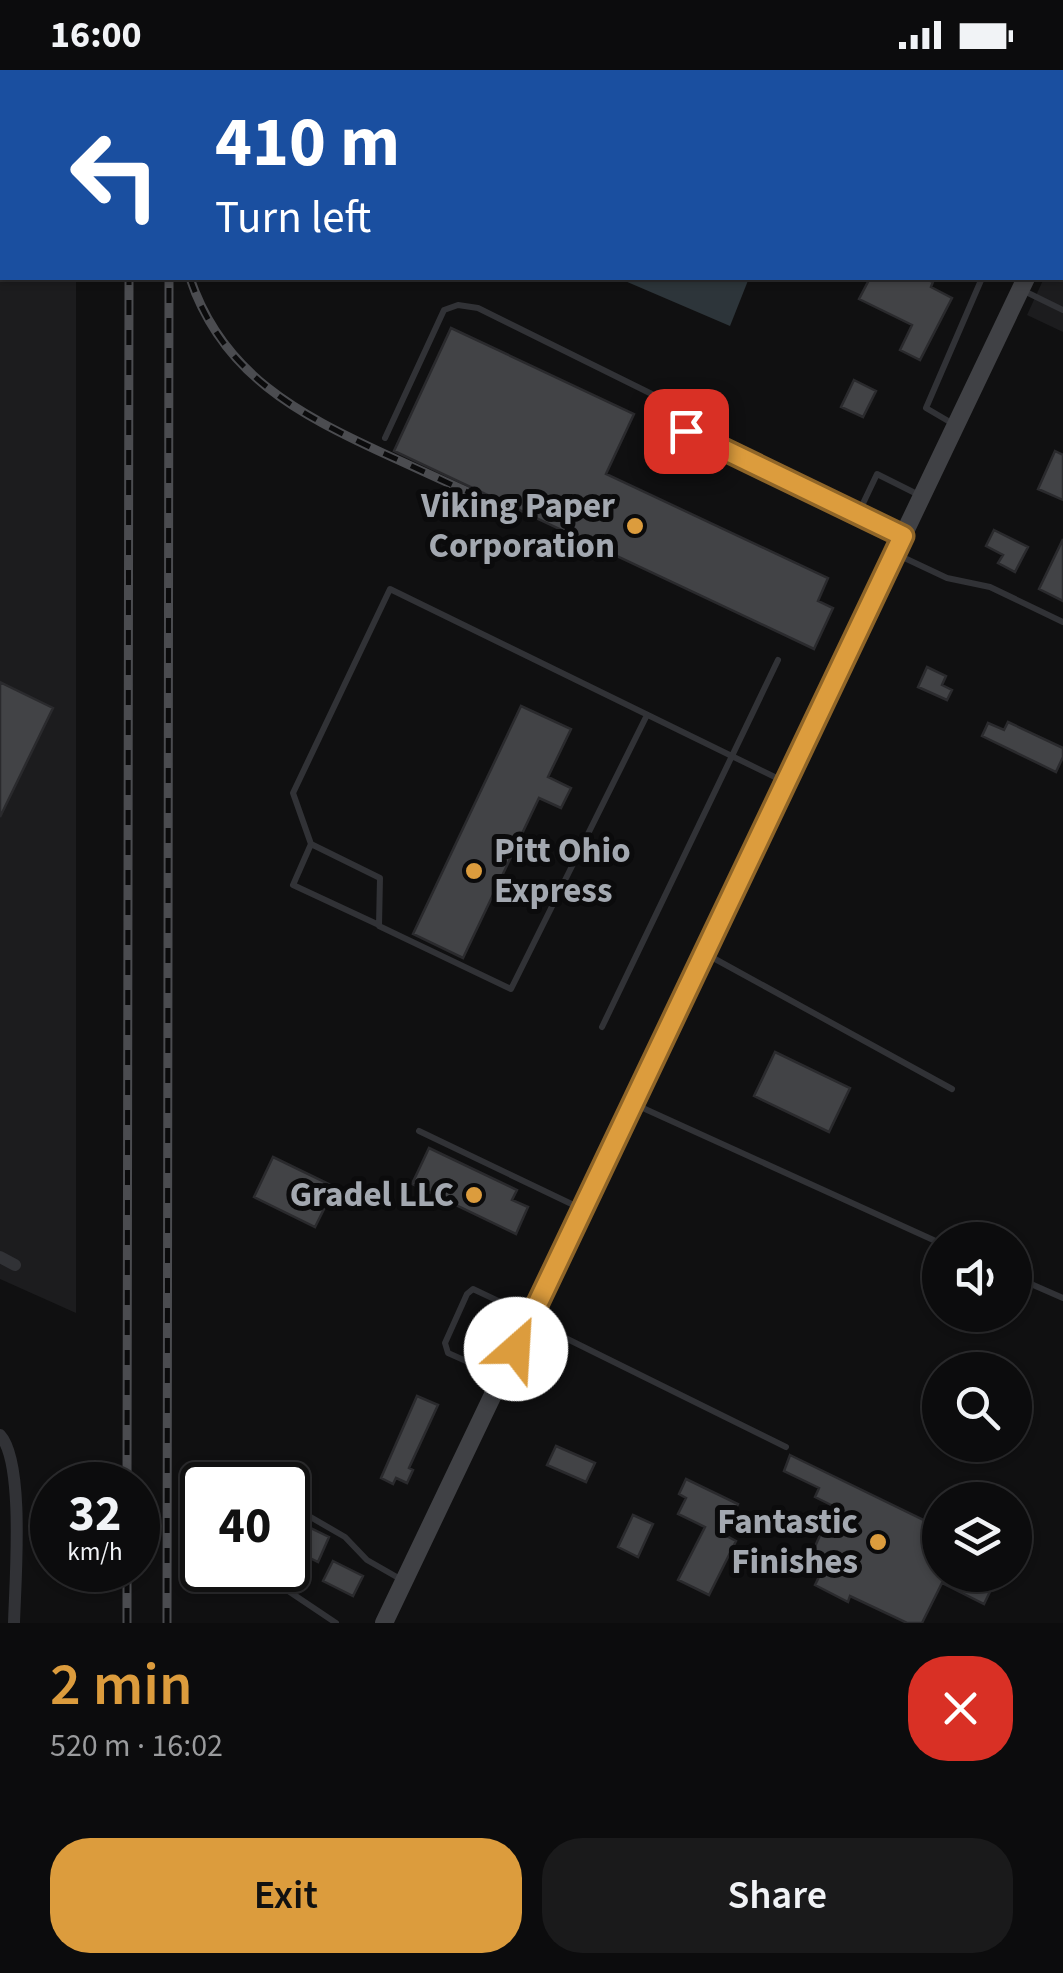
<!DOCTYPE html>
<meta charset="utf-8">
<style>
:root{--surface:#0c0c0d;--page:#1a1a1b;--text:#f1f3f6;--muted:#9a9b9d;--line:#2c2c2e;--accent:#dc9c3d}
body{margin:0;font-family:"Source Sans 3",sans-serif;background:var(--page);color:var(--text);height:100vh;display:flex;flex-direction:column;font-size:38px;white-space:nowrap}
*{box-sizing:border-box;margin:0}
p{font-size:32px;color:var(--muted)}
.icon{flex:none;width:55px;height:55px;fill:none;stroke:currentColor;stroke-width:2;stroke-linecap:round;stroke-linejoin:round}
.map{position:relative;height:1553px;overflow:hidden}
.side{display:flex;flex-direction:column;background:var(--surface);flex:1}
.side>*{flex:none}
.top-card{position:absolute;left:0px;top:0px;width:1065px;height:210px;box-shadow:0 2px 8px #0004,0 0 0 2px var(--line);background:#1a4fa0;color:#fff;overflow:hidden}
.controls{position:absolute;left:922px;top:1152px;display:grid;gap:20px}
.controls a{display:grid;place-items:center;width:110px;height:110px;border-radius:50%;background:var(--surface);box-shadow:0 2px 8px #0004,0 0 0 2px var(--line);font-size:50px}
.speed{position:absolute;left:30px;top:1392px;display:flex;gap:20px;font-size:50px;font-weight:700;text-align:center}
.speed>*{display:grid;place-content:center;width:130px;height:130px;border-radius:50%;background:var(--surface);box-shadow:0 2px 8px #0004,0 0 0 2px var(--line);line-height:1}
.speed small{font-size:25px;font-weight:400}
.speed .limit{border:5px solid #111;border-radius:15px;background:#fff;color:#111}
.pin{position:absolute;display:grid;place-items:center;width:85px;height:85px;color:#fff;margin:-42px;border-radius:20px;box-shadow:0 5px 15px #0006}
.me{position:absolute;width:110px;margin:-55px;rotate:26deg;stroke-linejoin:round;filter:drop-shadow(0 0 8px #0008)}
.turn{display:flex;align-items:center;gap:35px;height:210px;padding:0 50px;font-size:45px}
.turn .icon{width:130px;height:130px;stroke-width:2.5}
.turn b{display:block;font-size:70px;line-height:85px}
.round{display:grid;place-items:center;flex:none;width:105px;height:105px;border-radius:40px;background:var(--page)}
.head{display:flex;align-items:center;justify-content:space-between;height:170px;padding:0 50px}
h1{font-size:60px;font-weight:600;line-height:75px;color:var(--accent)}
.cta{display:flex;gap:20px;margin-top:auto;padding:20px 50px}
.cta a{flex:1;height:115px;border-radius:40px;background:var(--accent);color:#111;font-size:40px;font-weight:600;line-height:115px;text-align:center}
.cta a+a{background:var(--page);color:var(--text)}
.status{display:flex;justify-content:space-between;align-items:center;height:70px;padding:0 50px;background:var(--surface);direction:ltr}
.status svg{height:28px;fill:currentColor}
.map>svg:first-child{display:block}
</style>
<div class="status"><b>16:00</b><svg viewBox="0 0 49 12"><path d="M0 12V9h3v3zM5 12V6h3v6zM10 12V3h3v9zM15 12V0h3v12zM26 1h20v11H26zM47 4h2v5h-2z"/></svg></div>
<div class="map">
<svg width="1063" height="1553" viewBox="0 0 1063 1553">
<rect width="100%" height="100%" fill="#101011"/>
<path fill="#1c1c1e" d="M 0,0 L 72,0 L 73,2 L 2,2 L 2,208 L 76,208 L 76,1243 L 0,1209 Z
M 652,0 L 1063,0 L 1063,94 L 1062,2 Z
M 1063,167 L 1063,262 L 1027,245 L 1044,208 L 1062,208 Z"/>
<path fill="#2d353a" d="M 618,208 L 749,208 L 730,256 Z"/>
<path fill="#424346" stroke="#2a2a2d" stroke-width="2.5" d="M 870,208 L 924,208 L 933,212 L 931,217 L 952,228 L 920,290 L 900,280 L 912,255 L 859,229 Z
M 451,258 L 634,344 L 606,404 L 828,508 L 818,531 L 833,538 L 814,579 L 394,381 Z
M 854,310 L 876,321 L 863,347 L 841,337 Z
M 1055,381 L 1063,385 L 1063,430 L 1038,419 Z
M 994,460 L 1028,477 L 1015,502 L 998,493 L 1003,485 L 986,476 Z
M 1063,469 L 1063,531 L 1039,519 Z
M 927,597 L 946,606 L 942,615 L 952,620 L 947,630 L 918,617 Z
M 0,612 L 53,638 L 0,747 Z
M 521,636 L 571,659 L 548,707 L 571,718 L 561,738 L 539,728 L 463,888 L 413,864 Z
M 1008,652 L 1063,678 L 1063,687 L 1056,702 L 982,666 L 988,653 L 1004,660 Z
M 775,982 L 850,1018 L 829,1062 L 754,1026 Z
M 429,1078 L 517,1120 L 512,1130 L 528,1137 L 516,1164 L 412,1114 Z
M 273,1087 L 335,1117 L 315,1157 L 254,1127 Z
M 417,1326 L 438,1335 L 409,1398 L 413,1400 L 407,1413 L 396,1408 L 393,1414 L 381,1408 Z
M 556,1376 L 595,1393 L 586,1412 L 547,1395 Z
M 790,1385 L 940,1458 L 940,1505 L 998,1505 L 984,1534 L 942,1513 L 922,1553 L 907,1553 L 850,1526 L 848,1532 L 815,1515 L 828,1488 L 813,1481 L 833,1436 L 815,1427 L 819,1418 L 784,1401 Z
M 686,1409 L 738,1434 L 723,1464 L 736,1471 L 709,1525 L 678,1510 L 705,1457 L 678,1444 L 686,1428 L 679,1424 Z
M 633,1445 L 653,1454 L 638,1487 L 618,1477 Z
M 288,1447 L 329,1467 L 318,1492 L 288,1477 Z
M 333,1491 L 363,1506 L 353,1526 L 323,1511 Z"/>
<g fill="none" stroke-linecap="round" stroke-linejoin="round">
<path stroke="#313236" stroke-width="6" d="M 60,0 L 61,2
M 906,0 L 906,2
M 968,0 L 969,2
M 1062,12 L 1063,13
M 0,35 L 2,37
M 1062,90 L 1063,90
M 0,194 L 2,189
M 1062,196 L 1063,196
M 1022,220 L 1063,240
M 955,355 L 926,338 L 982,208
M 385,368 L 444,240 L 458,235 L 478,238 L 672,334 L 686,361 L 902,465
M 858,444 L 877,404 L 921,426
M 896,484 L 947,508 L 990,517 L 1063,552
M 647,645 L 511,919 L 379,856 L 380,808 L 311,774 L 293,723 L 390,519 L 785,712
M 311,774 L 293,815 L 379,855
M 706,884 L 952,1019
M 602,957 L 778,590
M 634,1034 L 940,1173
M 419,1061 L 582,1139
M 1015,1207 L 1063,1228
M 531,1251 L 786,1377
M 500,1306 L 448,1283 L 445,1273 L 467,1224 L 473,1219 L 526,1244
M 288,1434 L 345,1467 L 367,1490 L 402,1510
M 257,1500 L 336,1553"/>
<path stroke="#313236" stroke-width="12" d="M 0,1187 L 15,1195
M 0,1365 C 25,1392 15,1513 14,1553"/>
<path stroke="#404145" stroke-width="18" d="M 1062,131 L 1063,130
M 384,1553 L 1026,208"/>
<g stroke="#4b4c50" stroke-width="9">
<path id="rail" d="M 170,0 L 170,2
M 129,2 L 129,0
M 190,208 C 222,304 298,344 385,384 C 425,402 465,421 505,439
M 127,1415 L 129,208
M 127,1553 L 127,1500
M 167,1553 L 169,208"/>
</g>
<use href="#rail" stroke="#0b0b0c" stroke-width="5" stroke-dasharray="15" stroke-linecap="butt"/>
</g>
<g fill="none" stroke-linecap="round" stroke-linejoin="round">
<g stroke="#8f6528" stroke-width="25">
<path id="route" d="M 516,1279 L 903,466 L 686,361"/>
</g>
<use href="#route" stroke="#dc9c3d" stroke-width="18"/>
</g>
<g fill="#dc9c3d" stroke="#0b0b0c" stroke-width="4">
<circle cx="635" cy="456" r="10"/>
<circle cx="474" cy="801" r="10"/>
<circle cx="474" cy="1125" r="10"/>
<circle cx="878" cy="1472" r="10"/>
</g>
<g text-anchor="middle" dominant-baseline="central" stroke-width="10" stroke-linejoin="round" paint-order="stroke">
<g font-size="35" font-weight="bold" fill="#a3a8b0" stroke="#0b0b0c" text-anchor="end">
<text x="615" y="436">Viking Paper<tspan x="615" dy="40">Corporation</tspan></text>
<text x="494" y="781" text-anchor="start">Pitt Ohio<tspan x="494" dy="40">Express</tspan></text>
<text x="454" y="1125">Gradel LLC</text>
<text x="858" y="1452">Fantastic<tspan x="858" dy="40">Finishes</tspan></text>
</g>
</g>
</svg>
<div class="controls">
<a><svg class="icon" aria-label="sound" viewBox="0 0 24 24"><path d="M4 9h4l5-4v14l-5-4H4zM17 9q2 3 0 6"/></svg></a>
<a><svg class="icon" aria-label="search" viewBox="0 0 24 24"><circle cx="10" cy="10" r="6"/><path d="M15 15l6 6"/></svg></a>
<a><svg class="icon" aria-label="layers" viewBox="0 0 24 24"><path d="M12 4l9 5-9 5-9-5zM3 14l9 5 9-5"/></svg></a>
</div>
<div class="speed"><div>32<small>km/h</small></div><div class="limit">40</div></div>
<div class="pin" style="left:686px;top:361px;background:#d93025"><svg class="icon" aria-label="arrive" viewBox="0 0 24 24"><path d="M6 21V4h12l-3 4 3 4H6"/></svg></div>
<svg class="me" style="left:516px;top:1279px" viewBox="-20 -20 40 40"><circle r="19" fill="#fff"/><path d="M0-13L10 11 0 6-10 11z" fill="#dc9c3d"/></svg>
<div class="top-card">
<div class="turn"><svg class="icon" aria-label="left" viewBox="0 0 24 24"><path d="M17 20v-9H6M10 6l-5 5 5 5"/></svg><div><b>410 m</b>Turn left</div></div>
</div>
</div>
<section class="side">
<div class="head"><div><h1>2 min</h1><p>520 m · 16:02</p></div><a class="round" style="background:#d93025;color:#fff"><svg class="icon" aria-label="close" viewBox="0 0 24 24"><path d="M6 6l12 12M18 6L6 18"/></svg></a></div>
<div class="cta"><a>Exit</a><a>Share</a></div>
</section>
